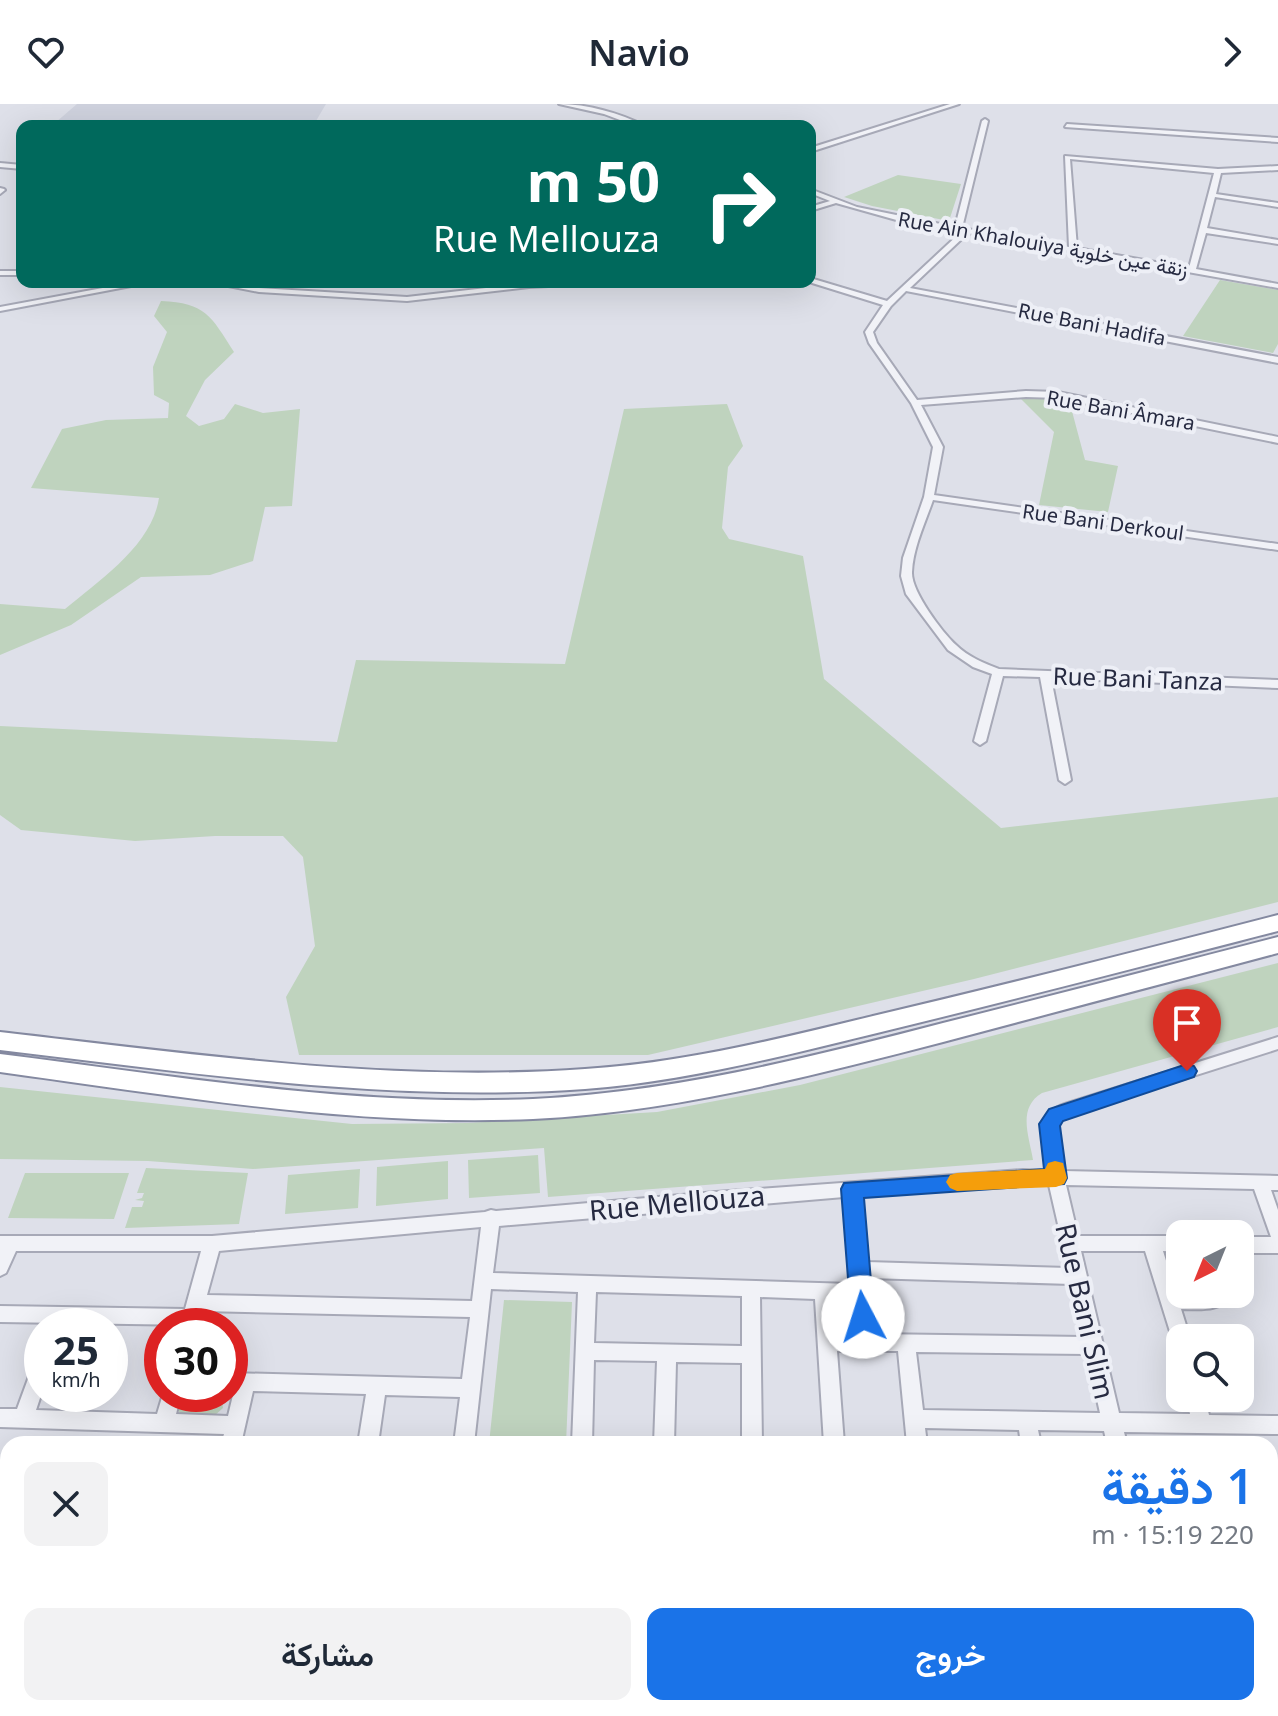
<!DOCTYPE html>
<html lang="ar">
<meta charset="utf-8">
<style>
:root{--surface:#fff;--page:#f2f2f3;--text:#1f2937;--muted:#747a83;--accent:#1a73e8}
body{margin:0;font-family:"Noto Sans",Vazirmatn,sans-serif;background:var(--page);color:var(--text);direction:rtl;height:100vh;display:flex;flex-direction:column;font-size:30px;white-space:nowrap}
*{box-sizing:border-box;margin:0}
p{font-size:26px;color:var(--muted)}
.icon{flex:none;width:44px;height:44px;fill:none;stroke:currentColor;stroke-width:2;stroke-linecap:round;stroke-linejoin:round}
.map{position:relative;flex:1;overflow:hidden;direction:ltr}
.side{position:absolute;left:0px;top:1332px;width:1278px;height:280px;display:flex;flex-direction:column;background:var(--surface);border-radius:24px 24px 0 0;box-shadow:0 8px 32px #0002;direction:rtl}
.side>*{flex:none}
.banner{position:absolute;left:16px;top:16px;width:800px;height:168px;border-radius:16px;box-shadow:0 8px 32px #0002;direction:rtl;background:#00695c;color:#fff;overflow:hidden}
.needle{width:52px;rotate:223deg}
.controls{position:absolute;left:1166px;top:1116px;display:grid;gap:16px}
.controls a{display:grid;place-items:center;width:88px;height:88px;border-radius:16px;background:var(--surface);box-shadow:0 8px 32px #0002;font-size:40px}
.speed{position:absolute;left:24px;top:1204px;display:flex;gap:16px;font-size:40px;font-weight:700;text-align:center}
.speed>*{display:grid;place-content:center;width:104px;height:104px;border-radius:50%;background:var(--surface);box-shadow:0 8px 32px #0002;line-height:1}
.speed small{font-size:20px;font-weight:400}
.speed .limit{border:12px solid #d22;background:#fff;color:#111}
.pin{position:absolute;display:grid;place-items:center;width:68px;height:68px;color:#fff;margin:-82px -34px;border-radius:50% 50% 50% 0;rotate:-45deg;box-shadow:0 0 8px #0007}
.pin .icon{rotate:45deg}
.me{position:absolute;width:88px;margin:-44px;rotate:355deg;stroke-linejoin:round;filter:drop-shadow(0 0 6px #0008)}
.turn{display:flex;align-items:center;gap:28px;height:168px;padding:0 24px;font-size:36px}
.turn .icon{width:104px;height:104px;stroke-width:2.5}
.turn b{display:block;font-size:56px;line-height:68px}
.round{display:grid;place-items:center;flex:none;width:84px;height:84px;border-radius:16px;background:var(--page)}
.headline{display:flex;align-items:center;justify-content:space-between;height:136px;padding:0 24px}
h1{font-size:48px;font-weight:600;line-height:60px;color:var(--accent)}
.cta{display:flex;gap:16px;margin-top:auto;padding:16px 24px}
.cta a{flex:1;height:92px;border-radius:16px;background:var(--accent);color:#fff;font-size:32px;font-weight:600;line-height:92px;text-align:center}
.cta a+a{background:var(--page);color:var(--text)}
header{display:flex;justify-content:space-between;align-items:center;height:104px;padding:0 24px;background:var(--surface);font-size:36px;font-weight:600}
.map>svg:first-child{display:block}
</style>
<header><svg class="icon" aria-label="forward" viewBox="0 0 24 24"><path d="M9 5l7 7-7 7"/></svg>Navio<svg class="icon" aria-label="heart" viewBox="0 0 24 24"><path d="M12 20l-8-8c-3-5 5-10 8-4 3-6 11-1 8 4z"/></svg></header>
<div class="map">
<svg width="1278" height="1612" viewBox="0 0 1278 1612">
<rect width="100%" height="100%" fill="#dee0e9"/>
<path fill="#cfd2de" d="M 77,0 L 326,0 L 313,22 L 73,22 L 55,19 Z"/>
<path fill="#bfd3be" d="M 898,71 L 961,80 L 949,117 L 872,102 L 844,93 Z
M 1220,176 L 1278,186 L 1278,240 L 1273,249 L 1183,232 Z
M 161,197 C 206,199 211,212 234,248 L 205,276 L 186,312 L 199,322 L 224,315 L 235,300 L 263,309 L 300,305 L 292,402 L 265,403 L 253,457 L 210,471 L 141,473 L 71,521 L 0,551 L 0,500 L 65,505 C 100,476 152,441 159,394 L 31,384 L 62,325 L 106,316 L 168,314 L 169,299 L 154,291 L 153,263 L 167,228 L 154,212 Z
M 1019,293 L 1069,296 L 1085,356 L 1118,362 L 1108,408 L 1039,401 L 1054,328 Z
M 727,300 L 743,342 L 728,363 L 722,424 L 729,435 L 803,452 L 824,575 L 1001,724 L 1278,693 L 1278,798 L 974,875 L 648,951 L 299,951 L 286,893 L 315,842 L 303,753 L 283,732 L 215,732 L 135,737 L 21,726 L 0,711 L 0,622 L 337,638 L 356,556 L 565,560 L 624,305 Z
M 1278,859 L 1278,923 L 1042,989 C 1017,1004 1029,1032 1033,1056 L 548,1093 L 544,1044 L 253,1065 L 148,1057 L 0,1055 L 0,983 L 352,1020 L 468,1019 L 657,1008 L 800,981 Z
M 538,1051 L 540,1089 L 469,1094 L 468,1056 Z
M 448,1057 L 448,1095 L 376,1102 L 377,1063 Z
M 146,1064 L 248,1069 L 239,1120 L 125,1124 L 132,1103 L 142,1103 L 144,1097 L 135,1096 L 142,1094 L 144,1089 L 137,1089 Z
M 360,1065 L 358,1104 L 285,1110 L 288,1071 Z
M 25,1069 L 129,1069 L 114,1115 L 8,1114 Z
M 839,1194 C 856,1195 854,1209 855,1223 L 848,1231 L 834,1225 L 832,1200 Z
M 504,1196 L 572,1198 L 566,1340 L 489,1340 Z
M 183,1290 L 221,1290 L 223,1304 L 213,1313 L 181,1311 L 176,1302 Z"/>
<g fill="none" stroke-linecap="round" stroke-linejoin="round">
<g stroke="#a7a9b7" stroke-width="4">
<path id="minor" d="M 559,0 C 587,0 620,9 645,22 L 636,22 L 604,10 Z
M 950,0 L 959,0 L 810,48 L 810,44 Z
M 985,15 L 988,17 L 962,124 L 1069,143 L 1065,52 L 1218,65 L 1278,62 L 1278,66 L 1221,69 L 1216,90 L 1278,99 L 1278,103 L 1215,93 L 1207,124 L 1278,136 L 1278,140 L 1206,129 L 1196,165 L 1278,180 L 1278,184 L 968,129 L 910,184 L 1278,253 L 1278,259 L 906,187 L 891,202 L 873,228 L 877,239 L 917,296 L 1026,287 L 1058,288 L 1278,333 L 1278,339 L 1058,294 L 1026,293 L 921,301 L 943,343 L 934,391 L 1278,440 L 1278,446 L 933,396 C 925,419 913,444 912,468 C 911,487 942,528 956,541 C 968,553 984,559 999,565 L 1278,576 L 1278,584 L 1051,574 L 1071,676 L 1065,680 L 1059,676 L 1040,573 L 1003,572 L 986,637 L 980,641 L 974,637 L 992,570 L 973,563 L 948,546 L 906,490 L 901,472 L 903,454 L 924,393 L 933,343 L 911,299 L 869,239 L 865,228 L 883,201 L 809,178 L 810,174 L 887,197 L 961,128 L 900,117 L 836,99 L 810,107 L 810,103 L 830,97 L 810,89 L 810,85 L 857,103 L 955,123 L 982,17 ZM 1070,55 L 1214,69 L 1189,164 L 1077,144 Z
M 1067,20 L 1278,34 L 1278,38 L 1065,23 Z
M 0,59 L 22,61 L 22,65 L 0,63 Z
M 0,84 L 4,85 L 5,86 L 0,90 Z
M 0,167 L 22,167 L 22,171 L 0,171 Z
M 135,178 L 152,178 L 0,207 L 0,203 Z
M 208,178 L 225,178 L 259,184 L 407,193 L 529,179 L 592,178 L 588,180 L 529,183 L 407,197 L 259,188 Z
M 1278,933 L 1278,945 L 1070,1011 L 1062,1016 L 1058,1021 L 1064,1067 L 1278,1072 L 1278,1086 L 1271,1086 L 1278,1106 L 1278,1149 L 1240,1149 L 1240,1133 L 1271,1133 L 1254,1085 L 1066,1081 L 1078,1132 L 1180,1132 L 1180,1148 L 1163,1147 L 1176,1189 L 1231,1190 C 1221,1209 1200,1205 1181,1205 L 1190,1234 L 1180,1234 L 1180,1242 L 1175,1240 L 1172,1234 L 1145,1147 L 1081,1147 L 1119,1309 L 1190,1310 L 1187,1294 L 1205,1294 L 1209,1311 L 1278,1312 L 1278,1330 L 1124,1328 L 1127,1340 L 1107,1340 L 1104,1327 L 1038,1326 L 1041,1340 L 1021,1340 L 1019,1326 L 925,1324 L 927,1340 L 907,1340 L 898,1247 L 837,1247 L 844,1340 L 824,1340 L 815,1195 L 760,1193 L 762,1340 L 742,1340 L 742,1259 L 676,1258 L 674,1340 L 654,1340 L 657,1257 L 594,1256 L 592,1340 L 572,1340 L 578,1188 L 491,1185 L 474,1340 L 454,1340 L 460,1293 L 385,1291 L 378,1340 L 358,1340 L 366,1290 L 253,1287 L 241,1340 L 221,1340 L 224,1330 L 0,1323 L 0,1305 L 17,1305 L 35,1256 L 42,1253 L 42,1288 L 36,1306 L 157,1310 L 163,1290 L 181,1290 L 176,1310 L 228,1312 L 234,1287 L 230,1287 L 230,1269 L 462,1275 L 470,1213 L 202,1207 L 198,1219 L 192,1221 L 0,1218 L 0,1202 L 185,1205 L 201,1147 L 16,1147 L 6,1169 L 0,1172 L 0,1132 L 212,1132 L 485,1108 L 491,1106 L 496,1107 L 716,1088 L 1023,1066 L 1047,1067 C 1044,1039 1032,1011 1065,1000 ZM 1023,1080 L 1049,1081 L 1068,1164 L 867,1158 L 861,1092 ZM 844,1093 L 851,1180 L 493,1169 L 499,1122 ZM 481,1123 L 472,1197 L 207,1191 L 219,1147 ZM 868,1174 L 1071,1180 L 1083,1233 L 873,1230 ZM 596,1188 L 742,1192 L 742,1242 L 594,1239 ZM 833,1195 L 852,1196 L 855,1230 L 835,1230 ZM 916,1248 L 1087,1250 L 1100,1309 L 923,1306 Z
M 0,1383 L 8,1383 L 8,1403 L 0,1403 Z
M 1270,1390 L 1278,1392 L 1278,1412 L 1270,1410 Z
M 1270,1562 L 1278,1562 L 1278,1584 L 1270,1584 Z
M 0,1568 L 8,1569 L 8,1591 L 0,1590 Z
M 1270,1587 L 1278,1591 L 1278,1612 L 1263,1612 L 1261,1604 L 1270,1604 Z
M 18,1604 L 40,1604 L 38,1612 L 16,1612 Z
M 179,1604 L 257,1604 L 261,1612 L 183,1612 Z
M 421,1604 L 443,1604 L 442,1612 L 420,1612 Z
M 593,1604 L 615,1604 L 615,1612 L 593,1612 Z
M 693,1604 L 859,1604 L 863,1612 L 697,1612 Z
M 1038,1604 L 1060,1604 L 1061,1612 L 1039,1612 Z"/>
</g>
<g stroke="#8489a0" stroke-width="4">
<path id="trunk" d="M 1278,811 L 1278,827 C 1143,862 1009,897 873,930 C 778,953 683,978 585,985 C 389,999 194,969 0,946 L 0,928 C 194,950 389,979 585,965 C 683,959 778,935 873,912 C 1008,880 1143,846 1278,811 Z
M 1278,833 L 1278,849 C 1166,879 1055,908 943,938 C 808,973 673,1008 533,1015 C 355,1023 176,992 0,968 L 0,950 C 176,972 354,1003 533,995 C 673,988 808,954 943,919 C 1055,891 1166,862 1278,833 Z"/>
</g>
<use href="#minor" fill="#f1f2f7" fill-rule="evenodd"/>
<use href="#trunk" fill="#fff" fill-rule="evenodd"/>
</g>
<path fill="#1a73e8" stroke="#114b97" stroke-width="2" d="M 1187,960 L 1194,962 L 1197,967 L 1194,973 L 1063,1017 L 1060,1022 L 1067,1074 L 1064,1080 L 864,1094 L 874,1213 L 871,1220 L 863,1224 L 854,1220 L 851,1213 L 841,1085 L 844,1079 L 1044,1065 L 1039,1020 L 1049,1005 Z"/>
<path fill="#f59e0b" d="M 1055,1057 L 1063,1059 L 1067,1074 L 1064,1080 L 1056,1083 L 957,1087 L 950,1084 L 946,1078 L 950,1071 L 957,1069 L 1045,1065 L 1048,1059 Z"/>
<g text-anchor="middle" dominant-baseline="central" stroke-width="8" stroke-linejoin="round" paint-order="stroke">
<g font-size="20" fill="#262a41" stroke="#edeff6">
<text transform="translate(1043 140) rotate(10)">Rue Ain Khalouiya زنقة عين خلوية</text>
<text transform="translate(1092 220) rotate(11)">Rue Bani Hadifa</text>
<text transform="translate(1121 306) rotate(10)">Rue Bani Âmara</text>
<text transform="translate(1103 418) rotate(8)">Rue Bani Derkoul</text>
</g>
<g font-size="24" fill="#262a41" stroke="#edeff6">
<text transform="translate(1138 574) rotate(2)">Rue Bani Tanza</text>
</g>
<g font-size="28" fill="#262a41" stroke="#edeff6">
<text transform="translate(677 1098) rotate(-5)">Rue Mellouza</text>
<text transform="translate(1086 1207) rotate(77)">Rue Bani Slim</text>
</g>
</g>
</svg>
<div class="controls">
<a><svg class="needle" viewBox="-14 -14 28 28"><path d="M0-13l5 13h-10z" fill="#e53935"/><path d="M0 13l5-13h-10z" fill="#747a83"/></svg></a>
<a><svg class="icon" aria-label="search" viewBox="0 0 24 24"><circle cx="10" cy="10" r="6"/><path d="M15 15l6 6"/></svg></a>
</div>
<div class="speed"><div>25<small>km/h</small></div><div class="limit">30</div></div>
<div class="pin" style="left:1187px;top:967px;background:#d93025"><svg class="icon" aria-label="arrive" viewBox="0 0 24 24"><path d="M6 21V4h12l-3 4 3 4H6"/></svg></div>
<svg class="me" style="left:863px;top:1213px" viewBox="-20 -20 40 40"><circle r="19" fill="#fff"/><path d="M0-13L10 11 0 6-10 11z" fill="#1a73e8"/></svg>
<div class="banner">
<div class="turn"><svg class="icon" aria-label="right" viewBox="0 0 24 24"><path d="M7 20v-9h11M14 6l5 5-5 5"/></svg><div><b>50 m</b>Rue Mellouza</div></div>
</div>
<section class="side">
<div class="headline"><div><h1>1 دقيقة</h1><p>220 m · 15:19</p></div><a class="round"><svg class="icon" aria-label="close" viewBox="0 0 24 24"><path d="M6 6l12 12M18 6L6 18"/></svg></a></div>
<div class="cta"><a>خروج</a><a>مشاركة</a></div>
</section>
</div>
